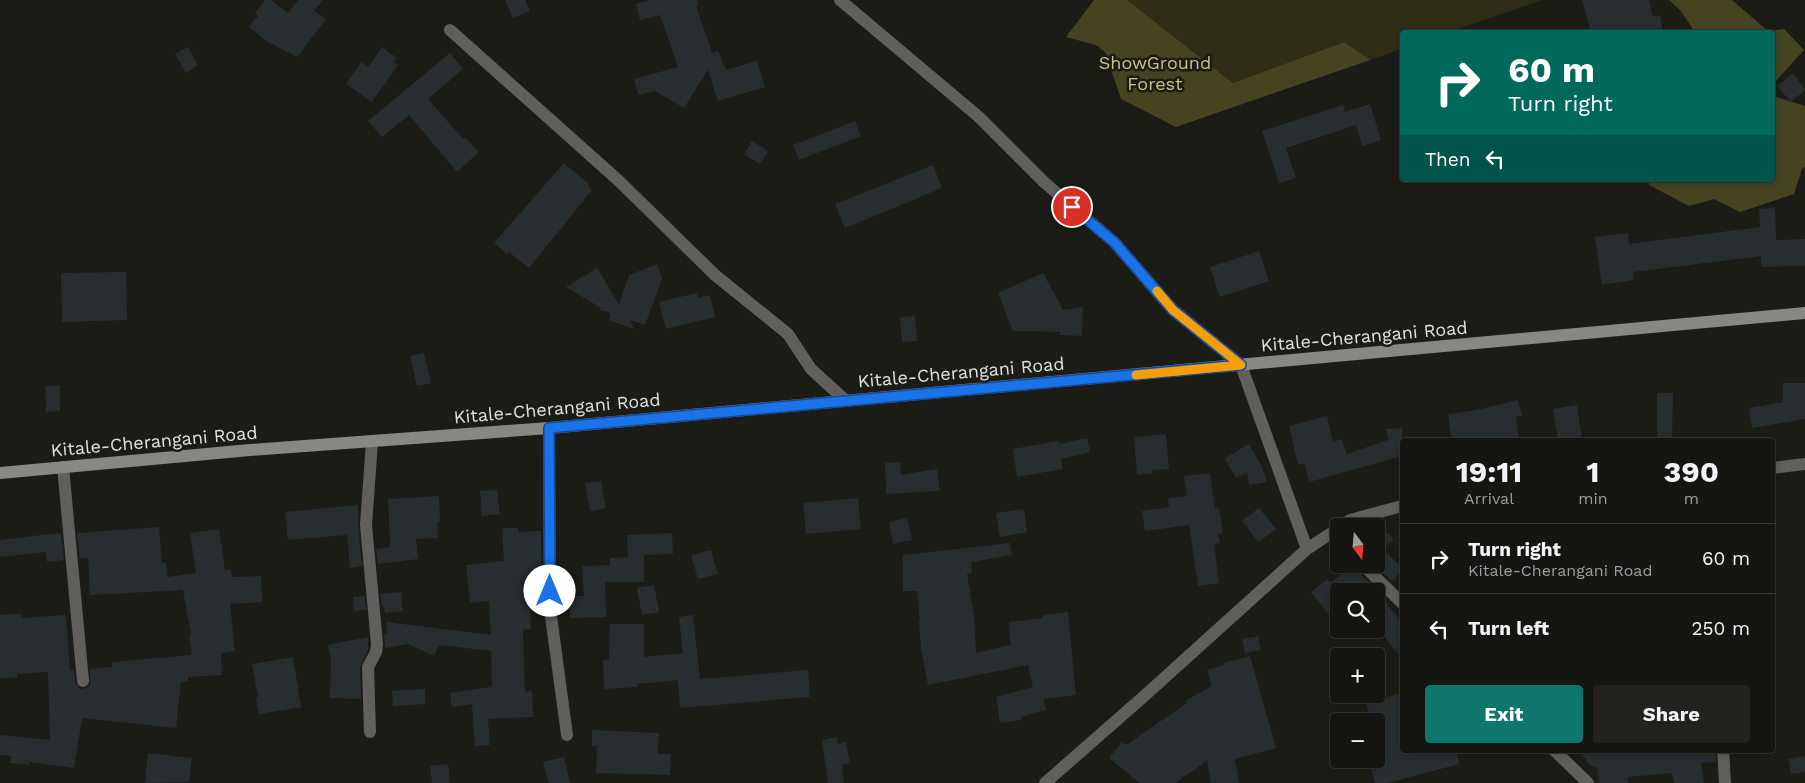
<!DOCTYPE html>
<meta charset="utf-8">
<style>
:root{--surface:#151511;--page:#22221f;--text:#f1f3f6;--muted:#9d9f9f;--line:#343431;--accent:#0f766e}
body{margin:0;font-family:"Work Sans",sans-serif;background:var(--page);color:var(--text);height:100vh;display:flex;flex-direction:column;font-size:19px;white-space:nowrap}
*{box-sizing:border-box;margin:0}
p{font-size:16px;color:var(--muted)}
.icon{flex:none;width:28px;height:28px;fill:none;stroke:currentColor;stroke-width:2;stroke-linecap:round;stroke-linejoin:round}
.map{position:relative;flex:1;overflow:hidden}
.panel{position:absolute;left:1400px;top:438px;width:375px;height:315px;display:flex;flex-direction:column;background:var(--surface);border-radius:5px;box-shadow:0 2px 8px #0003,0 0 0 1px var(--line)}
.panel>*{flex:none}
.hud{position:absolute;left:1400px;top:30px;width:375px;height:152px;border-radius:5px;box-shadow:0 2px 8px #0003,0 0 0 1px var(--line);background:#00695c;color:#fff;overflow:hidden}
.needle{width:32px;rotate:164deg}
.fabs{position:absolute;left:1330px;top:518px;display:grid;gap:10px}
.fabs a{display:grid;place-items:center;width:55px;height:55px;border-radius:5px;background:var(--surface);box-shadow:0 2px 8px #0003,0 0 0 1px var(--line);font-size:25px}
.pin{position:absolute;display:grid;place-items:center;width:42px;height:42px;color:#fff;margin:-21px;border:2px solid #fff;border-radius:50%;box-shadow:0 1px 5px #0007}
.me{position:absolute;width:55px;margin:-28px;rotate:0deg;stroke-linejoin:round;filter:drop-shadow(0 0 4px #0008)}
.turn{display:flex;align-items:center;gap:18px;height:105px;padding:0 25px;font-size:22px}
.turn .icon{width:65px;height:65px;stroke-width:2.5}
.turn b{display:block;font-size:35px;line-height:42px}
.then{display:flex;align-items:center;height:48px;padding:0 25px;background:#0003;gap:10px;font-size:19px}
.eta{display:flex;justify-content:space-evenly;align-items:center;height:85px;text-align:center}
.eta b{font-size:30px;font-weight:700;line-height:35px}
.action{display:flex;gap:10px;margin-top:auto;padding:10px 25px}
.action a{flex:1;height:58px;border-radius:5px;background:var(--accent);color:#fff;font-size:20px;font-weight:700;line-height:58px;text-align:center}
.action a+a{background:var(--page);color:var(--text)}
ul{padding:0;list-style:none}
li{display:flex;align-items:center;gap:15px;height:70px;padding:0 25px;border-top:1px solid var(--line)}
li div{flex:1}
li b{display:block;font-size:19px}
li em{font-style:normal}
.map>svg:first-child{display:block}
</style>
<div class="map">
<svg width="1805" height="783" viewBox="0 0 1805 783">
<rect width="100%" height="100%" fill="#1c1c17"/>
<path fill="#2f2d16" d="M 1127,0 L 1542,0 L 1449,32 L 1402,32 L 1402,49 L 1370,60 L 1343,42 L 1233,83 Z"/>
<path fill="#464321" d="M 1094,0 L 1127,0 L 1233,83 L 1344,42 L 1370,60 L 1176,127 L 1121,99 L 1105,52 L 1096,45 L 1066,37 Z
M 1669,0 L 1732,0 L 1768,31 L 1784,29 L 1804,50 L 1773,84 L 1772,32 L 1695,32 L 1680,10 Z
M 1773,96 L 1805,106 L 1805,166 L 1802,169 L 1794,194 L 1740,212 L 1714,199 L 1689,206 L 1649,185 L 1649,180 L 1772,180 Z"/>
<path fill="#282d2f" d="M 265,0 L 271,0 L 288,13 L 298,0 L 323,0 L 314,11 L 326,19 L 297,57 L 268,42 L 249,27 L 258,16 L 255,13 Z
M 505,0 L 525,0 L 530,11 L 513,18 Z
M 650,0 L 697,0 L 698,5 L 696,6 L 712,53 L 718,51 L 726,70 L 757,61 L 765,87 L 718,101 L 708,70 L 684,108 L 655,91 L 638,95 L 634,79 L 678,67 L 660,15 L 640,20 L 636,4 Z
M 1582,0 L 1649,0 L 1653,17 L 1660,15 L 1663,32 L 1591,32 Z
M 188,47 L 198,65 L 186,73 L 175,54 Z
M 382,47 L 397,58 L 393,62 L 398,65 L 372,102 L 346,84 L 361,62 L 368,67 Z
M 450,53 L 463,69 L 428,99 L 463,139 L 465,137 L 479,152 L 457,172 L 409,115 L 382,137 L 368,121 Z
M 1793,73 L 1805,90 L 1791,102 L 1777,86 Z
M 1370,104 L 1381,140 L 1362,146 L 1356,125 L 1286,148 L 1296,178 L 1279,183 L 1262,131 L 1343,105 L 1345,112 Z
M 855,121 L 861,136 L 799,160 L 793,145 Z
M 752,141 L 768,151 L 760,164 L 744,154 Z
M 564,163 L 589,184 L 588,186 L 592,190 L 529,268 L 509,252 L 507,254 L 494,243 Z
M 933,165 L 942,188 L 845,228 L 835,204 Z
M 1775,208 L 1776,240 L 1805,239 L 1805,266 L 1761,267 L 1761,256 L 1633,272 L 1634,280 L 1602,285 L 1595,237 L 1628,233 L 1629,244 L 1760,227 L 1759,209 Z
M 1259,251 L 1269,281 L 1220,297 L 1210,267 Z
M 657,264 L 662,279 L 645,325 L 630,320 L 634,329 L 609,320 L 611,313 L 600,310 L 601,308 L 566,287 L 597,268 L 619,304 L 629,275 Z
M 126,272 L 127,320 L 62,322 L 61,273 Z
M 1043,273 L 1063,310 L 1083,307 L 1082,336 L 1060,335 L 1060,332 L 1013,331 L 998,293 Z
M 697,293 L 698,298 L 710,295 L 715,317 L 666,329 L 659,302 Z
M 915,316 L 917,341 L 902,342 L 900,317 Z
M 424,353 L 431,383 L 417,386 L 410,356 Z
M 1783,383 L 1805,383 L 1805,419 L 1752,428 L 1749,408 L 1783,402 Z
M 60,385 L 60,411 L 46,412 L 45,386 Z
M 1657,393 L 1673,393 L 1672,440 L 1657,440 Z
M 1518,400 L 1522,416 L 1516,417 L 1519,440 L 1452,440 L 1448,414 L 1477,410 Z
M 1577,405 L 1582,440 L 1558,440 L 1553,409 Z
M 1327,416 L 1333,442 L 1342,439 L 1347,454 L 1388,440 L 1386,429 L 1402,428 L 1402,456 L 1309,482 L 1305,463 L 1298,465 L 1289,426 Z
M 1166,434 L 1169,469 L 1152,470 L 1153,473 L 1137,475 L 1134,437 Z
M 1087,438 L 1090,452 L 1061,459 L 1063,469 L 1017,477 L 1013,449 L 1059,441 L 1060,444 Z
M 1249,444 L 1262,467 L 1267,482 L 1249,485 L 1247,472 L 1236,478 L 1225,458 Z
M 900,462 L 901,475 L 937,469 L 940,491 L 886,494 L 885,463 Z
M 1210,473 L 1215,509 L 1219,508 L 1223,533 L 1218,534 L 1220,543 L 1214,544 L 1219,583 L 1198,586 L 1189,525 L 1145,531 L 1142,511 L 1169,507 L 1168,498 L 1187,496 L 1184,476 Z
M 601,481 L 606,508 L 590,511 L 585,483 Z
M 497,490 L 500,514 L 482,516 L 480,491 Z
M 439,496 L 440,522 L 437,522 L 438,538 L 416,539 L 418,559 L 378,564 L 376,549 L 390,547 L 388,499 Z
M 858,498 L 861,529 L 806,534 L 803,503 Z
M 358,505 L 358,526 L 362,566 L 350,568 L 347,535 L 288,540 L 285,512 Z
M 1259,508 L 1276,529 L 1258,542 L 1242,521 Z
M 1024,509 L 1027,532 L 1000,537 L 996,513 Z
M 907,518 L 912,540 L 893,544 L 889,522 Z
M 1376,522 L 1394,539 L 1383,549 L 1402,568 L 1402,570 L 1392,581 L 1376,567 Z
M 159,527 L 162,563 L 166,563 L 167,577 L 196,573 L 190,533 L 219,529 L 225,570 L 231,569 L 232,577 L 261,576 L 262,602 L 230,604 L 235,651 L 221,653 L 222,675 L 188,677 L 188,681 L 181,682 L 176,728 L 82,718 L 74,768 L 29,762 L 29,765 L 10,763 L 11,756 L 0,755 L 0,735 L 50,740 L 48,672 L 17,674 L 17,677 L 0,679 L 0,615 L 21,614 L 21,618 L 66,615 L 70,671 L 74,670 L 75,682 L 80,689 L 87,688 L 90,685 L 90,669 L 112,667 L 112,662 L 192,655 L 189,635 L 191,635 L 183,590 L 90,595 L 88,558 L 80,559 L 77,533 Z
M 502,528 L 518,528 L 518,532 L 541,531 L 542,581 L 529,581 L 531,629 L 523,630 L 525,692 L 532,691 L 533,717 L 488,719 L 490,745 L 475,746 L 472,704 L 452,707 L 450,693 L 492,687 L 491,651 L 439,645 L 434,656 L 408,644 L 385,648 L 384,634 L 387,634 L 386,622 L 491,635 L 489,601 L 470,603 L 466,565 L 504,561 Z
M 58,533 L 61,534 L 64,560 L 47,562 L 46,552 L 0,557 L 0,540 Z
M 672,533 L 673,554 L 644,555 L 644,582 L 605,582 L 606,617 L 570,618 L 569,596 L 584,596 L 582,566 L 610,565 L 610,558 L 628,557 L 627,535 Z
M 1010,543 L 1012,555 L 971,562 L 972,573 L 967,574 L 974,616 L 976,653 L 1011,645 L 1009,622 L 1043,618 L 1043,615 L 1068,612 L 1076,695 L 1043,699 L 1046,710 L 1021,717 L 1021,720 L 1000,723 L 996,697 L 1033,687 L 1028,665 L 928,685 L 921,648 L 919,620 L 920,620 L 917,591 L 903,591 L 903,555 Z
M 711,550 L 718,574 L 698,579 L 691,555 Z
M 1354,564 L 1356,570 L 1380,593 L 1379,594 L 1402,623 L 1402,659 L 1376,626 L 1376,591 L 1339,591 L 1339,627 L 1311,592 L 1328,579 L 1331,582 Z
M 654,585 L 659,612 L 642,615 L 637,588 Z
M 401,592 L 403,611 L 385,613 L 384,606 L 382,607 L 381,594 Z
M 364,596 L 366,609 L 354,611 L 353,597 Z
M 693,615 L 700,679 L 808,670 L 810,697 L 680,708 L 678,680 L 638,684 L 638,687 L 604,689 L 603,660 L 609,659 L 610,624 L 644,624 L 644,657 L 683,653 L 679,617 Z
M 1258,636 L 1261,650 L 1245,653 L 1242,639 Z
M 368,637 L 368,650 L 360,667 L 361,699 L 330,698 L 331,661 L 328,645 Z
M 1250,656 L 1276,748 L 1235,759 L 1239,783 L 1211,783 L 1207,761 L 1175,783 L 1140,783 L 1109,758 L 1122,742 L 1126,745 L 1187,703 L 1185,701 L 1212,686 L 1207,670 L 1224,665 L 1223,663 Z
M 293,657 L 301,707 L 259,714 L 256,697 L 258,697 L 252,664 Z
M 425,689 L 425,704 L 393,706 L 392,691 Z
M 1402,693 L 1402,750 L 1456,750 L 1459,764 L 1388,783 L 1375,783 L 1369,761 L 1380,758 L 1376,742 L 1376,721 L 1371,721 L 1366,703 Z
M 592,730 L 659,733 L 658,754 L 671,754 L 670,775 L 596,773 L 597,746 L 592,746 Z
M 837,737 L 838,744 L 846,742 L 850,763 L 842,765 L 844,783 L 828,783 L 822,740 Z
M 1579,750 L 1715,750 L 1716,762 L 1701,763 L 1704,783 L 1674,783 L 1672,773 L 1628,777 L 1628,783 L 1599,783 L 1597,768 L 1589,764 Z
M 148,753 L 192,758 L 189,782 L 145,783 Z
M 1805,756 L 1805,772 L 1791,774 L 1788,759 Z
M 564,757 L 570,783 L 549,783 L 543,762 Z
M 448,764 L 450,783 L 432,783 L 430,766 Z"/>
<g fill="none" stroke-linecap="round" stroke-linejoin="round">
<path stroke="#605f5d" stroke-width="12" d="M 840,0 L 979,117 L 1045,183 L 1114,242 L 1173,310 L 1241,365 L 1307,549
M 450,30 L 619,181 L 715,275 L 788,334 L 811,369 L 845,400
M 549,428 L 550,609 L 567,735
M 63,467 L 83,681
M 1772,468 L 1805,464
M 1341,526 L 1350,520 L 1402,506
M 1362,564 L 1402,603
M 370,732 L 368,667 L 376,652 L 377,644 L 366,525 L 372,442
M 1554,750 L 1588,783
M 1723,750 L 1725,783
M 1045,783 L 1142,698 L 1307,549 L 1339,528"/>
<path stroke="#878783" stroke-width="12" d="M 0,473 L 250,450 L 549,428 L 1805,313"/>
</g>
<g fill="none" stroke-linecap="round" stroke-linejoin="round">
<g stroke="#114b97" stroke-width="12">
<path id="route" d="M 550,591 L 549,428 L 1241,365 L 1173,310 L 1114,242 L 1072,207"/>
</g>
<use href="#route" stroke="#1a73e8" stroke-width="9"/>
<path stroke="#f59e0b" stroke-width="9" d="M 1136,375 L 1241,365 L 1173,310 L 1157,291"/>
</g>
<g text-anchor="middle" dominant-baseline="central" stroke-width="5" stroke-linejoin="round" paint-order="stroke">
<g font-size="18" fill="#c9c486" stroke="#1c1c17">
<text x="1155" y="62">ShowGround<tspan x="1155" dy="21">Forest</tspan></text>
</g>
<g font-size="18" fill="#e1e1de" stroke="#1c1c17">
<text transform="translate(1364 336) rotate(-5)">Kitale-Cherangani Road</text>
<text transform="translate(961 372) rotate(-5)">Kitale-Cherangani Road</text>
<text transform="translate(557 408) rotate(-5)">Kitale-Cherangani Road</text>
<text transform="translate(154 441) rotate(-5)">Kitale-Cherangani Road</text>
</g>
</g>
</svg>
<div class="fabs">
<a><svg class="needle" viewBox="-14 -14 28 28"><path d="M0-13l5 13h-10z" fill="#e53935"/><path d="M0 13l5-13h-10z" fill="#9d9f9f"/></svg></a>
<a><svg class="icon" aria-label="search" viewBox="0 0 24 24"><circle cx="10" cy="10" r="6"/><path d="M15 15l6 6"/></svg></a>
<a>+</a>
<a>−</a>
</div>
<div class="pin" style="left:1072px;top:207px;background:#d93025"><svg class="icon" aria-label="arrive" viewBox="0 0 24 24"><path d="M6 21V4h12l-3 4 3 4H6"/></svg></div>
<svg class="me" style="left:550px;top:591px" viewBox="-20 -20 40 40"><circle r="19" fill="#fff"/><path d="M0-13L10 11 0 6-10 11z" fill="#1a73e8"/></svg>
<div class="hud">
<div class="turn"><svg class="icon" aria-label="right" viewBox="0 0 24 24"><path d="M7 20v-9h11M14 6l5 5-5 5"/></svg><div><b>60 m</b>Turn right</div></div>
<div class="then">Then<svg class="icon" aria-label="left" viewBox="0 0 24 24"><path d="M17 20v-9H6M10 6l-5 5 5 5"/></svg></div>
</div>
<section class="panel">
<div class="eta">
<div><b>19:11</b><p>Arrival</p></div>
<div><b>1</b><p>min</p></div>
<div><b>390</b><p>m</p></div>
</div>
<ul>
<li><svg class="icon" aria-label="right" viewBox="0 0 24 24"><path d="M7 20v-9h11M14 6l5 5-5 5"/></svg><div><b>Turn right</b><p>Kitale-Cherangani Road</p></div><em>60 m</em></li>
<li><svg class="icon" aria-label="left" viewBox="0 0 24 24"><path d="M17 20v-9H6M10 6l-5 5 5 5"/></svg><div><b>Turn left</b></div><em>250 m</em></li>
</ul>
<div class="action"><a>Exit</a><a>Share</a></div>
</section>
</div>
